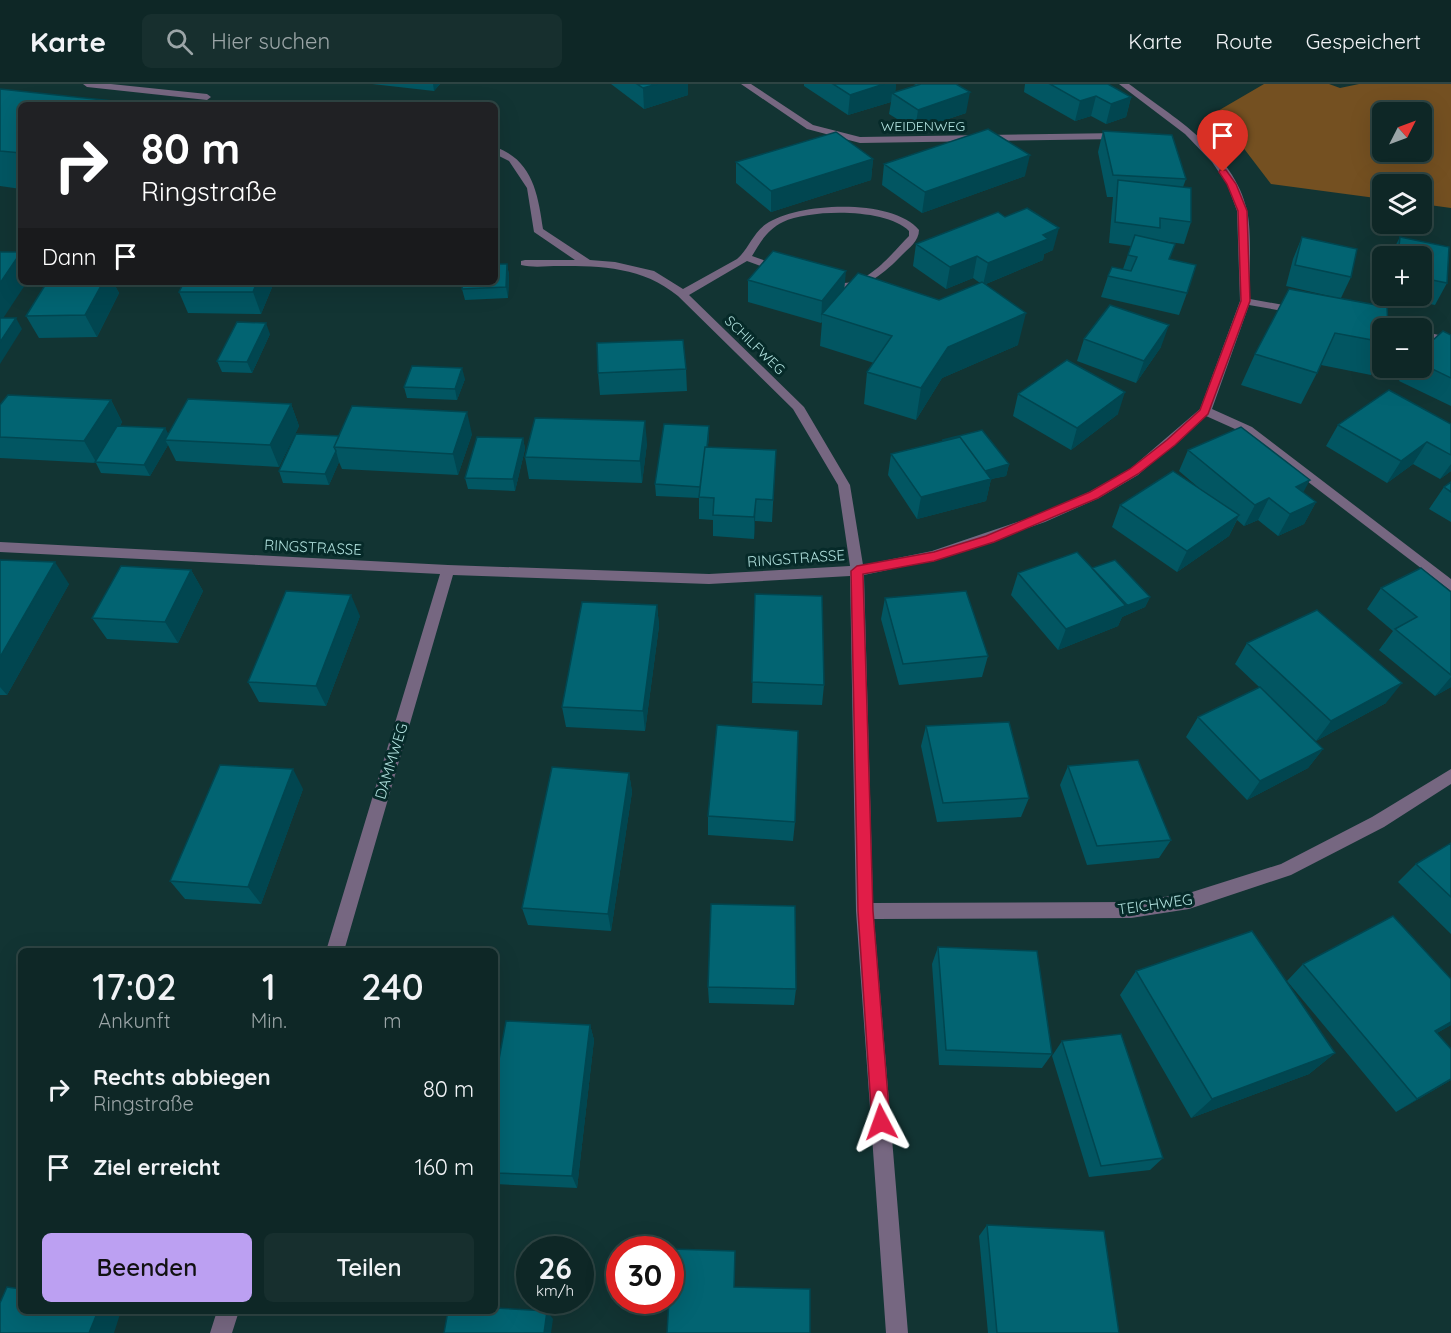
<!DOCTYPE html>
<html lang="de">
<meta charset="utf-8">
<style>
:root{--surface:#0e2726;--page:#172f2e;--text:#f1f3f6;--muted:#9ba5a7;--line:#2e4443;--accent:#bca0f2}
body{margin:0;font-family:Quicksand,sans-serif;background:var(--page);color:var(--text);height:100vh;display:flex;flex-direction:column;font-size:22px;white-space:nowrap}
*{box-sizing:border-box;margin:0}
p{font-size:20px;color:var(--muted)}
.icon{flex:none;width:33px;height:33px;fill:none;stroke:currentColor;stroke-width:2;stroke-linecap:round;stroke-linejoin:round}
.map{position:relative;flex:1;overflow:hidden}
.panel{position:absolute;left:18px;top:864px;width:480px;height:366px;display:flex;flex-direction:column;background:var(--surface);border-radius:9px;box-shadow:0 6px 24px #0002,0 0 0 2px var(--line)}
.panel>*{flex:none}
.guide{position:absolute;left:18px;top:18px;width:480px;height:183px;border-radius:9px;box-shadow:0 6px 24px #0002,0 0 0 2px var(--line);background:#202124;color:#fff;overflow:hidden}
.needle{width:39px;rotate:48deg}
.tools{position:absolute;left:1372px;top:18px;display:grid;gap:12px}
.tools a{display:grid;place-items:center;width:60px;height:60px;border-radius:9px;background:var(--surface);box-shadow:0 6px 24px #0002,0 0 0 2px var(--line);font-size:30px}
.speed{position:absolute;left:516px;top:1152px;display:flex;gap:12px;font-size:30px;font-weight:700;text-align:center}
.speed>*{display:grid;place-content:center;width:78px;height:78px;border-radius:50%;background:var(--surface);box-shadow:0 6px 24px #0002,0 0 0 2px var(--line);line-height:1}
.speed small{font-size:15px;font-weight:400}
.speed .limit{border:9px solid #d22;background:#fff;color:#111}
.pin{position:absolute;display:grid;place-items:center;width:51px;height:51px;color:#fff;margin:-62px -26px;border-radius:50% 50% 50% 0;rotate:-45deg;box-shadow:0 0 6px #0007}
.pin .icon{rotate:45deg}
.me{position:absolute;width:66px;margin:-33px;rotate:356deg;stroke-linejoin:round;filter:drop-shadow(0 0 4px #0008)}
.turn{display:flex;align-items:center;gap:21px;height:126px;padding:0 24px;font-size:27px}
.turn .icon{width:78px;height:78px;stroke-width:2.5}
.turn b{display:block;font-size:42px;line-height:51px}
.then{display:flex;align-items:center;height:57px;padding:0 24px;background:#0003;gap:12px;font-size:22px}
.eta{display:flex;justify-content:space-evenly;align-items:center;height:102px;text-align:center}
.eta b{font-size:36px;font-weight:600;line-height:42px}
.action{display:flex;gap:12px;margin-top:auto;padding:12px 24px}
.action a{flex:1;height:69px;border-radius:9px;background:var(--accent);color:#111;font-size:24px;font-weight:600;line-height:69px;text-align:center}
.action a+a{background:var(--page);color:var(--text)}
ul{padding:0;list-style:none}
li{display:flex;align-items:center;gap:18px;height:78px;padding:0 24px}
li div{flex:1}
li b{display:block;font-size:22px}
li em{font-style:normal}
header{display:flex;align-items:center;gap:36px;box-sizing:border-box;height:84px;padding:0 30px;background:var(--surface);border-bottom:2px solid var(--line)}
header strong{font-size:28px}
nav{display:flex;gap:33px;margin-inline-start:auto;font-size:21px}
.search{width:420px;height:54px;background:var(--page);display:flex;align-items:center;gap:15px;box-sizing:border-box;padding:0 21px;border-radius:9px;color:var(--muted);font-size:22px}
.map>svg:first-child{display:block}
</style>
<header>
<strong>Karte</strong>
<div class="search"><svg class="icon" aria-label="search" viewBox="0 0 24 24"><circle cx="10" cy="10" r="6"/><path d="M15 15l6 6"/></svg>Hier suchen</div>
<nav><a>Karte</a><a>Route</a><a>Gespeichert</a></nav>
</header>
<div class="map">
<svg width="1451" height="1249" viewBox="0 0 1451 1249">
<rect width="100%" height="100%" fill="#123433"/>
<path fill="#745021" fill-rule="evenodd" d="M 1264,0 L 1329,0 L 1340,4 L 1359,0 L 1451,0 L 1451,124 L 1422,120 L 1422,100 L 1383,100 L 1383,115 L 1271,100 L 1216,28 ZM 1383,28 L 1422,28 L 1422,68 L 1383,68 Z"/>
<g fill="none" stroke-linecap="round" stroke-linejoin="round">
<path fill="#766781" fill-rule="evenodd" d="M 83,0 L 111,0 L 207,10 L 211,13 L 207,16 L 87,3 Z
M 741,0 L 751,0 L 813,41 L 860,53 L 1120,49 L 1125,52 L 1120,55 L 860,59 L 807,45 Z
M 1119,0 L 1129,0 C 1173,33 1234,68 1247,126 C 1252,149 1249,190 1250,215 L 1300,224 L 1305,227 L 1300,230 L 1249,221 L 1212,325 L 1252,343 L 1451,495 L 1451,507 L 1244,349 L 1206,332 L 1138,391 L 1099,414 L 1045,438 L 939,475 L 864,491 L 873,819 L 1131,818 L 1189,809 L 1281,780 L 1372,733 L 1451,685 L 1451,700 L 1384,743 L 1291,791 L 1189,825 L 1131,834 L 874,835 L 908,1249 L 886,1249 L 856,827 L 850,492 L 709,500 L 453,491 L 344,867 L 326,867 L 440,490 L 0,468 L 0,458 L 448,481 L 709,490 L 850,482 L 838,401 L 793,325 L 678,212 C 643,183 602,182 559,182 C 547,182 533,184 521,181 L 521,177 L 525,176 L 575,176 L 534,148 L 527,104 L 509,77 L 495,70 L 495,63 C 533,76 538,111 543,145 L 590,176 L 615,178 L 654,187 L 683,205 L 737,175 C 749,165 752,150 766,140 C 798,118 893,114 919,146 C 919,157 909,164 901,172 C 882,192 847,220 820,198 L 825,195 C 831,196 837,199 844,199 C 870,199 892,169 909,152 L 909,147 C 886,124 811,125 783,138 C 767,146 761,157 752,172 L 785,184 L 785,188 L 777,188 L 747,177 L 689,211 L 804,323 L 850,401 L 863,481 L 932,467 L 1035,432 L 1089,408 L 1130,385 L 1200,325 L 1240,217 L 1237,127 L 1227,100 L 1212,78 L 1185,50 Z
M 1368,236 L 1398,242 L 1400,244 L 1383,245 L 1364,241 L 1362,239 Z
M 1422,247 L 1451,254 L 1451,260 L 1422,253 Z
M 217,1227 L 239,1227 L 232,1249 L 210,1249 Z"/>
</g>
<path fill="#025662" d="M 372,0 L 440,0 L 434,7 Z
M 611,0 L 688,0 L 688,11 L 644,25 Z
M 804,0 L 896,0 L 895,8 L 916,1 L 914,0 L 956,0 L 966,29 L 915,46 L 889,30 L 891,18 L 848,31 L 804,2 Z
M 1025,0 L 1108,0 L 1131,13 L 1126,33 L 1106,40 L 1091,32 L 1075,37 L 1024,8 Z
M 0,5 L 21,21 L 21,105 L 0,102 Z
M 1103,47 L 1186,95 L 1183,103 L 1191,138 L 1184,160 L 1161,157 L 1187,209 L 1179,231 L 1101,213 L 1108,192 L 1123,185 L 1131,162 L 1109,159 L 1113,113 L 1107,113 L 1098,68 Z
M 873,75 L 871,96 L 771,128 L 736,99 L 736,78 Z
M 884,80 L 1025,92 L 922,129 L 882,101 Z
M 1302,153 L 1351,193 L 1341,214 L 1383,244 L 1383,269 L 1371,291 L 1321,281 L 1301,320 L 1241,301 L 1255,270 L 1338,214 L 1286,202 L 1293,175 Z
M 1400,153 L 1449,163 L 1447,199 L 1435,221 L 1392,212 L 1422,212 L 1422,172 L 1390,172 Z
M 916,160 L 1053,166 L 1044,170 L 1043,176 L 986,200 L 1018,261 L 942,294 L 916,336 L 864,320 L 867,288 L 874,279 L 820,262 L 822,238 L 821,239 L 748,218 L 748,196 L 844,205 L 939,216 L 980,199 L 973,194 L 946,205 L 913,182 Z
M 507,180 L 509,191 L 508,214 L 465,216 L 462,205 Z
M 47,198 L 113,198 L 119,209 L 97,253 L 39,254 L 26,232 Z
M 273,201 L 261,230 L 188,229 L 179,208 Z
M 270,250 L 252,289 L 222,288 L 217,277 Z
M 1451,251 L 1451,322 L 1399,297 L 1407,284 L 1422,284 L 1422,266 Z
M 1084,255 L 1161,263 L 1136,299 L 1077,277 Z
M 686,285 L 687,307 L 600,311 L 598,289 Z
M 465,295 L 457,316 L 407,314 L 404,303 Z
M 1018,310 L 1118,330 L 1071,366 L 1013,332 Z
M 111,316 L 122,338 L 120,342 L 165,344 L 168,350 L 291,320 L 299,342 L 279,383 L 176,377 L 168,361 L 150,392 L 101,389 L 96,379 L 0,374 L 0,321 Z
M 1451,340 L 1451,387 L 1440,395 L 1413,380 L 1387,399 L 1326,362 L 1338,341 Z
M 709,342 L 708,363 L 776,366 L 772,438 L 755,437 L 754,455 L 713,452 L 713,436 L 699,435 L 699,414 L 656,412 L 655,400 Z
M 472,350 L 458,391 L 342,385 L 339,378 L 329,401 L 283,399 L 279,387 L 339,352 Z
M 523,354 L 525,365 L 515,407 L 468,405 L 465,394 Z
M 943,356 L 1009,380 L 1006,392 L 991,395 L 986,417 L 917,435 L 888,391 L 891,370 L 942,357 Z
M 647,359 L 642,399 L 529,395 L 525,373 Z
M 1188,366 L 1303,409 L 1316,418 L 1304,440 L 1278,452 L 1258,436 L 1244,442 L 1237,436 L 1229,452 L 1177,488 L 1112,443 L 1120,421 L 1199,404 L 1179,387 Z
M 1451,398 L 1451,438 L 1429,425 L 1444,403 Z
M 0,476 L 69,500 L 7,611 L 0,611 Z
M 1092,484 L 1150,513 L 1145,523 L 1122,533 L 1118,542 L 1058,566 L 1011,511 L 1018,489 Z
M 191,486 L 203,507 L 178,559 L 107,555 L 92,534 Z
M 1381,504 L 1451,508 L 1451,603 L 1435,612 L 1379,566 L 1393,547 L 1367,525 Z
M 755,510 L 824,601 L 822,621 L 752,619 Z
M 885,514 L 988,572 L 982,593 L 899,601 L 881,535 Z
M 657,521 L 659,542 L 645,647 L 566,643 L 562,623 Z
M 360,532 L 326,622 L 259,618 L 248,598 Z
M 1247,559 L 1386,619 L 1316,657 L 1235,580 Z
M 1198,633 L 1323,665 L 1308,684 L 1247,716 L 1186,653 Z
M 926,642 L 1029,714 L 1021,733 L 937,738 L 921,662 Z
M 1068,682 L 1171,756 L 1159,774 L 1087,781 L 1060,701 Z
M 629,689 L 632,708 L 611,847 L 528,841 L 522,824 Z
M 303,705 L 261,820 L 185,815 L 170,797 Z
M 708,732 L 795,738 L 793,757 L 708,751 Z
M 1451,759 L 1451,850 L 1398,798 L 1416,780 Z
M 938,863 L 1052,970 L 1042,984 L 939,981 L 932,880 Z
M 1303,880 L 1451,895 L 1451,941 L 1437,949 L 1451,996 L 1396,1028 L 1287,897 Z
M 1136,887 L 1335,969 L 1309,990 L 1191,1034 L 1120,911 Z
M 708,903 L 796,905 L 794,921 L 709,919 Z
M 590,941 L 594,956 L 577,1104 L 495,1100 L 495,997 Z
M 1062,957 L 1163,1074 L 1150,1086 L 1089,1093 L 1052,972 Z
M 987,1141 L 1119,1249 L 988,1249 L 979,1152 Z"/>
<path fill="#014650" d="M 433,0 L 440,0 L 434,7 Z
M 657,0 L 688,0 L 688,11 L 644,25 L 643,4 Z
M 884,0 L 896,0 L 895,11 L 892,9 L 891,18 L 848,31 L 850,11 Z
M 970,8 L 966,29 L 915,46 L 918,26 Z
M 1096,12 L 1091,32 L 1075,37 L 1080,17 Z
M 1131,13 L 1126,33 L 1106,40 L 1111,20 Z
M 1030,71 L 1025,92 L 922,129 L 925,108 Z
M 873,75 L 871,96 L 771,128 L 771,107 Z
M 1059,144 L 1053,166 L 1044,170 L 1043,176 L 983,201 L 988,179 L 1043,151 Z
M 21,168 L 21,198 L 27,198 L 0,239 L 0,199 Z
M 977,172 L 973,194 L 946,205 L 950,183 Z
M 507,180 L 509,191 L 508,214 L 506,203 Z
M 846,187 L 844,209 L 822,230 L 821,239 L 822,217 Z
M 103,198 L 113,198 L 119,209 L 97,253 L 85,231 Z
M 257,198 L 272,198 L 273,201 L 261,230 L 253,208 Z
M 1026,229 L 1018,261 L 942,294 L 916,336 L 921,304 L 948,263 Z
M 16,234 L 22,245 L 0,280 L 0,258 Z
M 266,239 L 270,250 L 252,289 L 247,278 Z
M 1169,241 L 1161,263 L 1136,299 L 1144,277 Z
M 462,284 L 465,295 L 457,316 L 455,305 Z
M 1125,308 L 1118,330 L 1071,366 L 1077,344 Z
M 111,316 L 122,338 L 97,378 L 96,378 L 84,357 Z
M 291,320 L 299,342 L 279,383 L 270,361 Z
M 467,328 L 472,350 L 458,391 L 453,370 Z
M 645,337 L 647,359 L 642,399 L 640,377 Z
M 709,342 L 709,354 L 702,414 L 702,403 Z
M 165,344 L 171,355 L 165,356 L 168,361 L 150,392 L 144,381 Z
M 523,354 L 525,365 L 515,407 L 513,395 Z
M 1427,358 L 1413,380 L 1387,399 L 1401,377 Z
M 336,367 L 339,378 L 329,401 L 325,390 Z
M 1009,380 L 1006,392 L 991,395 L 986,417 L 917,435 L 921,413 L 976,389 Z
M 1451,380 L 1451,387 L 1440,395 Z
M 1310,396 L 1298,418 L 1296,403 Z
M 1269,414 L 1258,436 L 1244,442 L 1255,421 Z
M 756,415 L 755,437 L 754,455 L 754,433 Z
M 1316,418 L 1304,440 L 1278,452 L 1290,430 Z
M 1239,431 L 1229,452 L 1177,488 L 1187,467 Z
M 55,478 L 69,500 L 7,611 L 0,603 L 0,573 Z
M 191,486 L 203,507 L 178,559 L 165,538 Z
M 351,511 L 360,532 L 326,622 L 316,602 Z
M 1150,513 L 1145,523 L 1122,533 L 1118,542 L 1058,566 L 1066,545 Z
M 657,521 L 659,542 L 645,647 L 643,627 Z
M 1451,593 L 1451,603 L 1435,612 Z
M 1402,599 L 1386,619 L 1316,657 L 1331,637 Z
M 1323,665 L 1308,684 L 1247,716 L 1260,697 Z
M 293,685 L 303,705 L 261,820 L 248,803 Z
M 629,689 L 632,708 L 611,847 L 608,830 Z
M 1451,938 L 1451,941 L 1414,962 L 1435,947 Z
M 590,941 L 594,956 L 577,1104 L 572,1092 Z
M 1335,969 L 1309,990 L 1191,1034 L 1212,1015 Z
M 1451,995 L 1451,996 L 1396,1028 L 1417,1015 Z
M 98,1227 L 121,1227 L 114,1249 L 89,1249 Z
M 547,1227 L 553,1235 L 551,1249 L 544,1249 Z"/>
<path fill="#026472" stroke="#014650" stroke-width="1.5" d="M 637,0 L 657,0 L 643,4 Z
M 833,0 L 884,0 L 850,11 Z
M 921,0 L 956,0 L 970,8 L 918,26 L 892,9 Z
M 1050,0 L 1108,0 L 1131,13 L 1111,20 L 1096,12 L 1080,17 Z
M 0,5 L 151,21 L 21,21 L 21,69 L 0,67 Z
M 988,45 L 1030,71 L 925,108 L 884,80 Z
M 1103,47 L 1172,51 L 1186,95 L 1113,91 Z
M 836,48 L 873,75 L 771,107 L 736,78 Z
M 1118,96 L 1191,104 L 1191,138 L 1160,134 L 1160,144 L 1115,138 Z
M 1027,124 L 1059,144 L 1043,151 L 1048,155 L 988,179 L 977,172 L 950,183 L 916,160 L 998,128 L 1005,133 Z
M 1135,151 L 1175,160 L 1169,175 L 1196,181 L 1187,209 L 1108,192 L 1112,183 L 1131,187 L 1137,173 L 1128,171 Z
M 1302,153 L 1357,165 L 1351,193 L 1295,181 Z
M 1400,153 L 1449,163 L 1447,199 L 1422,194 L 1422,172 L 1398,172 Z
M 773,167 L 846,187 L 822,217 L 748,196 Z
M 0,168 L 21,168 L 0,199 Z
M 495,180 L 507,180 L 506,203 L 462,205 L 463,198 L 495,198 Z
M 858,189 L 939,216 L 982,198 L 1026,229 L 948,263 L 921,304 L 867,288 L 892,252 L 822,230 Z
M 47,198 L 103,198 L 85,231 L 26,232 Z
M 184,198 L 257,198 L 253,208 L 179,208 Z
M 1289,205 L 1387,223 L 1388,244 L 1383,244 L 1383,258 L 1335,249 L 1317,289 L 1255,270 Z
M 1110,221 L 1169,241 L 1144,277 L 1084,255 Z
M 0,234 L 16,234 L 0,258 Z
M 237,238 L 266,239 L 247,278 L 217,277 Z
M 1443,247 L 1451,251 L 1451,294 L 1422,280 L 1422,266 Z
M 683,256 L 686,285 L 598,289 L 597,259 Z
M 1067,276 L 1125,308 L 1077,344 L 1018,310 Z
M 412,282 L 462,284 L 455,305 L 404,303 Z
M 1389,306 L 1451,340 L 1451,371 L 1427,358 L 1401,377 L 1338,341 Z
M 8,311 L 111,316 L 84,357 L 0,353 L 0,321 Z
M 188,315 L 291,320 L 270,361 L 165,356 Z
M 352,322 L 467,328 L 453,370 L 334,363 Z
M 535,334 L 645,337 L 640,377 L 525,373 Z
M 664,340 L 709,342 L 707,363 L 705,363 L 700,403 L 655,400 Z
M 117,342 L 165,344 L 144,381 L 95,378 Z
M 1241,343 L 1310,396 L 1296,403 L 1316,418 L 1290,430 L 1269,414 L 1255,421 L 1188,366 Z
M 982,346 L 1009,380 L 985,387 L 960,353 L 944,357 L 943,356 Z
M 296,350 L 339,352 L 334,363 L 336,367 L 325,390 L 279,387 Z
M 477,353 L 523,354 L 513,395 L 465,394 Z
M 960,353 L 991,395 L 921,413 L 891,370 Z
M 705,363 L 776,366 L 773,416 L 756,415 L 754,433 L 713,431 L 714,414 L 699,413 Z
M 1173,387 L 1239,431 L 1187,467 L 1120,421 Z
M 1451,398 L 1451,408 L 1444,403 Z
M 1077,468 L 1127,521 L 1066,545 L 1018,489 Z
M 0,476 L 55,478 L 0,573 Z
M 1115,476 L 1150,513 L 1126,522 L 1092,484 Z
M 121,482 L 191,486 L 165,538 L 92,534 Z
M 1421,484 L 1451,508 L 1451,591 L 1395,545 L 1417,533 L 1381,504 Z
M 286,507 L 351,511 L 316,602 L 248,598 Z
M 966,507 L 988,572 L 903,580 L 885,514 Z
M 755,510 L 822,512 L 824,601 L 752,598 Z
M 582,518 L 657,521 L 643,627 L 562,623 Z
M 1317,526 L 1402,599 L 1331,637 L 1247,559 Z
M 1260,603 L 1323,665 L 1260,697 L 1198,633 Z
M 1009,638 L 1029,714 L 943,719 L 926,642 Z
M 717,641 L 798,647 L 795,738 L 708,732 Z
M 1138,676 L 1171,756 L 1097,762 L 1068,682 Z
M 220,681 L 293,685 L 248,803 L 170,797 Z
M 552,683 L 629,689 L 608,830 L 522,824 Z
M 1451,759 L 1451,813 L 1416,780 Z
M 711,820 L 795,822 L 796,905 L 708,903 Z
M 1393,832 L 1451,895 L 1451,938 L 1435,947 L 1451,965 L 1451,995 L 1417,1015 L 1303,880 Z
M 1252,847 L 1335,969 L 1212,1015 L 1136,887 Z
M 938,863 L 1037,867 L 1052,970 L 946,966 Z
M 506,937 L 590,941 L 572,1092 L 495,1089 L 495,997 Z
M 1121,950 L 1163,1074 L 1101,1082 L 1062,957 Z
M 987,1141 L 1104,1147 L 1119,1249 L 997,1249 Z
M 671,1165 L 735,1167 L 734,1203 L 810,1205 L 810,1249 L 667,1249 L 669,1216 L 670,1216 Z
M 7,1203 L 21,1205 L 21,1227 L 98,1227 L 89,1249 L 0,1249 L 0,1219 Z
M 495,1224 L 547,1227 L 544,1249 L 444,1249 L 448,1227 L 495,1227 Z"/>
<path fill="#e11d48" stroke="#92132f" stroke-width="1.5" d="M 1220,86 L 1226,86 L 1236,100 L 1247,127 L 1250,217 L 1208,330 L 1175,361 L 1138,390 L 1098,414 L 994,458 L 934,477 L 863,490 L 873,827 L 890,1038 L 887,1044 L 881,1047 L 875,1044 L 872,1038 L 858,827 L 851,487 L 857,482 L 934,468 L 986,452 L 1090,408 L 1130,385 L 1167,356 L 1200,326 L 1241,217 L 1238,127 L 1227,100 L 1219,88 Z"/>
<g text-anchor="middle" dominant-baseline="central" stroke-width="6" stroke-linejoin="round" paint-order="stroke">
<g font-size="14" fill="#afdfdc" stroke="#062a29">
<text x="923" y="42">WEIDENWEG</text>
<text transform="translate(755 261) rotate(44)">SCHILFWEG</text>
</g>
<g font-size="15" fill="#afdfdc" stroke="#062a29">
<text transform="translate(313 463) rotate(3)">RINGSTRASSE</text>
<text transform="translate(796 474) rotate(-4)">RINGSTRASSE</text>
<text transform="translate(391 677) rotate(-73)">DAMMWEG</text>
<text transform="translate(1155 820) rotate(-8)">TEICHWEG</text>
</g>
</g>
</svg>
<div class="tools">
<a><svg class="needle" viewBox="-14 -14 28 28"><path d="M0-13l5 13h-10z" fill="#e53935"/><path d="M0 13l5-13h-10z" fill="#9ba5a7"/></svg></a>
<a><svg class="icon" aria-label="layers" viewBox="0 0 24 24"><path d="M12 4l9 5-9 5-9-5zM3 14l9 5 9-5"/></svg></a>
<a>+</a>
<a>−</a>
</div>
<div class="speed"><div>26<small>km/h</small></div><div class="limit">30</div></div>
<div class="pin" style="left:1223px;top:88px;background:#d93025"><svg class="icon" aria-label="arrive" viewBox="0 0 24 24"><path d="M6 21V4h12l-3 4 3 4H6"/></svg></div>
<svg class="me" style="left:881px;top:1038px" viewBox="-20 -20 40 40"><path d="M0-17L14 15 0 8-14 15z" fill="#e11d48" stroke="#fff" stroke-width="4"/></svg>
<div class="guide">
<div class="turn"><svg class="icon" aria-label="right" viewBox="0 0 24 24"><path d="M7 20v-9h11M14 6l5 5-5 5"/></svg><div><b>80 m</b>Ringstraße</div></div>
<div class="then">Dann<svg class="icon" aria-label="arrive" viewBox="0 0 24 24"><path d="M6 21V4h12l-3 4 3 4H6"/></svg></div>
</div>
<section class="panel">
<div class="eta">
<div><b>17:02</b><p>Ankunft</p></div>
<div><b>1</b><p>Min.</p></div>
<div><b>240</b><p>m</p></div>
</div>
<ul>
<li><svg class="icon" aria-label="right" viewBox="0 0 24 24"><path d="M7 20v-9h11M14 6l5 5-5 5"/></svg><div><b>Rechts abbiegen</b><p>Ringstraße</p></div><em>80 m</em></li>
<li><svg class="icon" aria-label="arrive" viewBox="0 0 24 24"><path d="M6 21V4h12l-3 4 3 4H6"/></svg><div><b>Ziel erreicht</b></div><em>160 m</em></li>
</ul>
<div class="action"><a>Beenden</a><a>Teilen</a></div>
</section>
</div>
